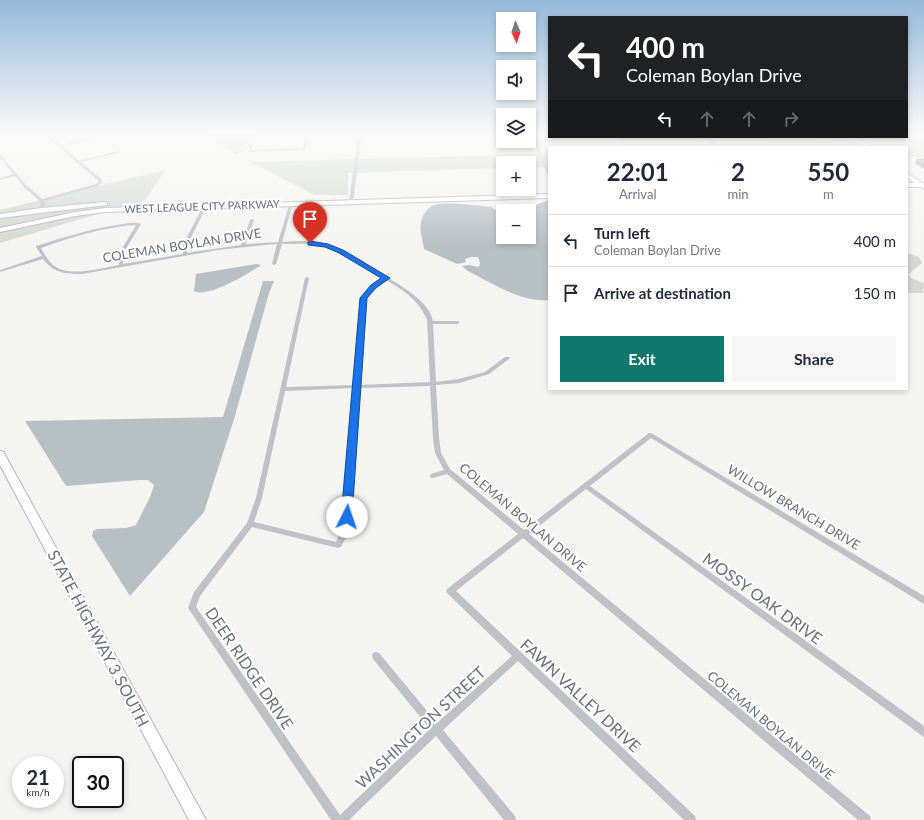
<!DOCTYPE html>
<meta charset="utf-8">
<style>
:root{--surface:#fff;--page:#f6f6f7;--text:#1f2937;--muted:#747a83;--line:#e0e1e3;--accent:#0f766e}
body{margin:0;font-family:Lato,sans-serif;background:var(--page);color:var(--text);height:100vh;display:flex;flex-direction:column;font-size:15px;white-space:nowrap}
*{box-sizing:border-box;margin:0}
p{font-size:13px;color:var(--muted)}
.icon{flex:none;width:22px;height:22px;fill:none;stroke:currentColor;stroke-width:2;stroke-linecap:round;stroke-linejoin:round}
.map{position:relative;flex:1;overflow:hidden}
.drawer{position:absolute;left:548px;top:146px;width:360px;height:244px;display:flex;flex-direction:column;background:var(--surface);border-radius:0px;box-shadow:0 2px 6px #0003}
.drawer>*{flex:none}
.hud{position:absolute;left:548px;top:16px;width:360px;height:122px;border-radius:0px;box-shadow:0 2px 6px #0003;background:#202124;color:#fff;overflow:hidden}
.needle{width:26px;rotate:177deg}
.buttons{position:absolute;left:496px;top:12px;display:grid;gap:8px}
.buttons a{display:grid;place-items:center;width:40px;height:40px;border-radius:0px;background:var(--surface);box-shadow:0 2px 6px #0003;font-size:20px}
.speed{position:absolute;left:12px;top:756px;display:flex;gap:8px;font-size:20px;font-weight:700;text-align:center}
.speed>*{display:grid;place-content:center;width:52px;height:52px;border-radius:50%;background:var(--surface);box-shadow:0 2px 6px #0003;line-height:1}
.speed small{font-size:10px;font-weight:400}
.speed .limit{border:2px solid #111;border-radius:6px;background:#fff;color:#111}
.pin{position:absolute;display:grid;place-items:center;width:34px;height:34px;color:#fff;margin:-41px -17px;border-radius:50% 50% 50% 0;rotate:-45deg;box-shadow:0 0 4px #0007}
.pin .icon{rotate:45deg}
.me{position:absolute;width:44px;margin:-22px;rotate:4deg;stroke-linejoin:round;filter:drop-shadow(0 0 3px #0008)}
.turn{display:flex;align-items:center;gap:14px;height:84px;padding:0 12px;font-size:18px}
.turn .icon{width:52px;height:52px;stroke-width:2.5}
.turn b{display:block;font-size:28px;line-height:34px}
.lanes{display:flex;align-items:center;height:38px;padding:0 12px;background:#0003;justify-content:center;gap:20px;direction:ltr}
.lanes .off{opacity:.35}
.eta{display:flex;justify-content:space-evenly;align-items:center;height:68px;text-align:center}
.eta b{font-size:24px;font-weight:700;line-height:28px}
.primary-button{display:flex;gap:8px;margin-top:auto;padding:8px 12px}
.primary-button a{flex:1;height:46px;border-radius:0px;background:var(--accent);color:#fff;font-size:16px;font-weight:700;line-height:46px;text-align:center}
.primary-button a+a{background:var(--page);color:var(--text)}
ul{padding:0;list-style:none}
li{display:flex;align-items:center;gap:12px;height:52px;padding:0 12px;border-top:1px solid var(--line)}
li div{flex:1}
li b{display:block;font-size:15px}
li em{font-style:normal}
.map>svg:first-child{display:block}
</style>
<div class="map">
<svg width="924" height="820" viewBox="0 0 924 820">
<rect width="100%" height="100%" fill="#f4f4f1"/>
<path fill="#d3d9d1" d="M 205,134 L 255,134 L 249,148 L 236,155 Z
M 618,137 L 700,137 L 707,144 L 924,138 L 924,157 L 907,158 L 907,147 L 625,147 Z
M 549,154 L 549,167 L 529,168 L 529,163 L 503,163 L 503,168 L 348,173 L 348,195 L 315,195 L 250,162 Z
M 165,170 L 145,200 L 0,243 L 0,210 Z
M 907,253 L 919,257 L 922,263 L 909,274 L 911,278 L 924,283 L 924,288 L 922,290 L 924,293 L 909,293 L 907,292 Z"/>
<path fill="#b7c0c5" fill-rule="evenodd" d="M 549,200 L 549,300 C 521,303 492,283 468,271 L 462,266 L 469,265 L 479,267 L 480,263 L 478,257 L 471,257 L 465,259 L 466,262 L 457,264 L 424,249 C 423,239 418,229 422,219 C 423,214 428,207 434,205 C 446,201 479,206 492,207 L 494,210 L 533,206 ZM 503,211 L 529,211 L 529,237 L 503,237 Z
M 256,264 L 261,265 C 249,273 207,299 194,291 L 196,274 Z
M 263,281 L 274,281 L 269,293 L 235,416 L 204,512 L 130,596 L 92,536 L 93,531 L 97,529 L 126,528 L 136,525 L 150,497 L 154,485 L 148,480 L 140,480 L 66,486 L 25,421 L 223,417 Z"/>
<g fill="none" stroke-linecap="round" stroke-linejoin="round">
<g stroke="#b1b5b9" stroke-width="2">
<path id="secondary" d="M 847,137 L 853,137 L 872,147 L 866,147 Z
M 907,173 L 924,184 L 924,189 L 907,178 Z"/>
</g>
<g stroke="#b2b5b9" stroke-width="2">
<path id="primary" d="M 907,183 L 924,183 L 924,187 L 907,187 Z
M 549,194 L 549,198 L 105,212 L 75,216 L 0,232 L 0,228 L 75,212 L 105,208 Z
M 105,202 L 107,203 L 107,205 L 0,218 L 0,214 L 41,208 Z
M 0,451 L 4,452 L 5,455 L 206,820 L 189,820 L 0,465 Z"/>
</g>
<path fill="#bec1c5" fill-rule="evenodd" d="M 20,134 L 25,134 L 0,140 L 0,138 Z
M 255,134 L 259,134 L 251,150 L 303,148 L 306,134 L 310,134 L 305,150 L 248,152 Z
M 358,134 L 362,134 L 353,202 L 351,203 L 349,202 Z
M 530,134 L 534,134 L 549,170 L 549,175 L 547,174 Z
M 103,135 L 105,136 L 104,137 L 62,146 L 79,161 L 119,151 L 119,153 L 81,162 L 102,180 L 102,182 L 98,186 L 43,201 L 45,205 L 42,211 L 39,210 L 41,205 L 39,200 L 24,187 L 15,176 L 0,180 L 0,178 L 13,174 L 0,158 L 0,155 L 26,185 L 42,199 L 96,184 L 99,181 L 59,147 L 57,147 L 57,145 L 47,137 L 50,136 L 60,145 Z
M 704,137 L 708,137 L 718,147 L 714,147 Z
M 290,202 L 293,203 L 282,242 C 297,241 311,240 325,244 C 347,249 364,262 382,274 C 399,285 429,300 433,321 L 459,321 L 459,323 L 457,324 L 433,324 L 436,382 L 459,379 L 485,372 L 505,357 L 509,357 L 510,358 L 509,359 L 489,374 L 459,383 L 436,385 L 439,438 L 441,453 L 450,469 L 524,530 L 649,433 L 651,433 L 924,596 L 924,604 L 651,438 L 590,486 L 924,726 L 924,737 L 921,735 L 586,489 L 529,534 L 870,816 L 871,820 L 858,820 L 523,538 L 456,591 L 695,816 L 696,820 L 684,820 L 518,661 L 443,730 L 515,816 L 516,820 L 504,820 L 436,736 L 349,820 L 331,820 L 188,608 L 194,592 L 247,523 L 256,498 L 305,278 L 307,277 L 309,278 L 286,387 L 354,385 L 362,298 L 371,286 L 383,278 C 363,266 343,249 319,245 C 307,243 294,244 282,244 L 276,264 L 274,265 L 272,264 L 277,244 L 255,246 L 218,250 L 82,274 C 65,274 54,273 43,259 L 0,272 L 0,270 L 42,256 L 36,247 L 36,246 C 65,237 93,228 123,224 C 129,223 136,222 141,224 L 124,252 L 123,264 L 183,254 L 183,245 L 203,206 L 205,205 L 207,206 L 187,245 L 187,253 L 241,245 L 250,220 L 252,219 L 254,220 L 246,244 L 278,242 ZM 136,225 L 120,252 L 119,265 C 103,268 71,277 56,267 C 49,263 45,255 41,248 C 72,237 103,227 136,225 ZM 386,280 C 405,291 417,299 427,319 L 430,382 L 360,385 L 366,298 L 375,288 ZM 430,386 L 433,438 L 435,453 L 444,470 L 431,474 L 430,476 L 431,478 L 433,478 L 447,474 L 518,534 L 447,589 L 446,591 L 447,593 L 512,656 L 437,723 L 379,653 L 376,652 L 373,653 L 372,656 L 373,659 L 430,729 L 340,815 L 196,607 L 200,596 L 252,527 L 338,548 L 341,547 L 346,537 L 351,517 L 360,388 ZM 354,388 L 343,517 L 338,537 L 336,542 L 254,522 L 262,498 L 285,391 Z"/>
<use href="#secondary" fill="#fff" fill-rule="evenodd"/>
<use href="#primary" fill="#fff" fill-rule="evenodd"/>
</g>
<path fill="#8e9398" d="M 924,159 L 924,169 L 915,163 L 916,160 Z"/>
<path fill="#a5abb1" stroke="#74787c" d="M 924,159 L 924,165 L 916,160 Z"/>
<linearGradient id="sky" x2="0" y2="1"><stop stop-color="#94b9da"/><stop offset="0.54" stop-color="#fafaf9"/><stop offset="1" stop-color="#fafaf9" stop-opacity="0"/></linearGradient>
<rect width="924" height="248" fill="url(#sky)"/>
<path fill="#1a73e8" stroke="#114b97" d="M 310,241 L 328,244 L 343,250 L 390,278 L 376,288 L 367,298 L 352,517 L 351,520 L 347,521 L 343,520 L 341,517 L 360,298 L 371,285 L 381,278 L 339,253 L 325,247 L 308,245 L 308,242 Z"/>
<g text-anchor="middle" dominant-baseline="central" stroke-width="4" stroke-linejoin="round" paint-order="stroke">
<g font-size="11" fill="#67727f" stroke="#fff">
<text transform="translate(202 206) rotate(-2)">WEST LEAGUE CITY PARKWAY</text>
</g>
<g font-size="13" fill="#67727f" stroke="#fff">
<text transform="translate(182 245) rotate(-9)">COLEMAN BOYLAN DRIVE</text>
<text transform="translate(794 507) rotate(31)">WILLOW BRANCH DRIVE</text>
<text transform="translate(523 517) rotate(40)">COLEMAN BOYLAN DRIVE</text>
<text transform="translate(771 725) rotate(40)">COLEMAN BOYLAN DRIVE</text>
</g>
<g font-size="16" fill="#67727f" stroke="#fff">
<text transform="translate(763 598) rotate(36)">MOSSY OAK DRIVE</text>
<text transform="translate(99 638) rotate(62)">STATE HIGHWAY 3 SOUTH</text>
<text transform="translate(250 668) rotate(56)">DEER RIDGE DRIVE</text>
<text transform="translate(581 695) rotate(43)">FAWN VALLEY DRIVE</text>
<text transform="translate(420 727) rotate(-43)">WASHINGTON STREET</text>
</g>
</g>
</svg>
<div class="buttons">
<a><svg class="needle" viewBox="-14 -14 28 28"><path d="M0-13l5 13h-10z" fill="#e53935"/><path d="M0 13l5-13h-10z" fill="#747a83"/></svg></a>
<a><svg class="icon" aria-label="sound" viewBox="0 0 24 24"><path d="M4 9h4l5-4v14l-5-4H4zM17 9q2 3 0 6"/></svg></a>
<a><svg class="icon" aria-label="layers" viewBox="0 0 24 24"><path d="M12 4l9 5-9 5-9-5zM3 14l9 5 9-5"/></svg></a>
<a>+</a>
<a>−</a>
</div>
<div class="speed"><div>21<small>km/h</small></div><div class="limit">30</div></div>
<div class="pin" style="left:310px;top:243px;background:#d93025"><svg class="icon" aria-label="arrive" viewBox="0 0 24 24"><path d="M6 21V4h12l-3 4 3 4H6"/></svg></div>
<svg class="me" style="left:347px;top:517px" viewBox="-20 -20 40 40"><circle r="19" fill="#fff"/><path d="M0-13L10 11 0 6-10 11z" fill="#1a73e8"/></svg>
<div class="hud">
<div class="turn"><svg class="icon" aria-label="left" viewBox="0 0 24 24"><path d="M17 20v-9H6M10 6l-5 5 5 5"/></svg><div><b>400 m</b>Coleman Boylan Drive</div></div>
<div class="lanes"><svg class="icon" aria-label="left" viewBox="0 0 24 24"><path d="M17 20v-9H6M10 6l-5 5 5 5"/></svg><svg class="icon off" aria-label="ahead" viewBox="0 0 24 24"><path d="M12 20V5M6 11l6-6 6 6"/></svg><svg class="icon off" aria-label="ahead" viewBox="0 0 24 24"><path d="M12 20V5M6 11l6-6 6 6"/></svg><svg class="icon off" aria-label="right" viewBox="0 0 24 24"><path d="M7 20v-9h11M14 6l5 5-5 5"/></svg></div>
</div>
<section class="drawer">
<div class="eta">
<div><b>22:01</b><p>Arrival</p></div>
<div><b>2</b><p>min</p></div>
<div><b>550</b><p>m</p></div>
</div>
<ul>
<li><svg class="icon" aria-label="left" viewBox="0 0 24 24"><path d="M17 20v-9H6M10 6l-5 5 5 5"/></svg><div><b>Turn left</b><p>Coleman Boylan Drive</p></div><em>400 m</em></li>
<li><svg class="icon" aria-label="arrive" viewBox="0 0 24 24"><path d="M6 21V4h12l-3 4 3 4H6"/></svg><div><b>Arrive at destination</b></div><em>150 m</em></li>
</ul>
<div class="primary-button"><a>Exit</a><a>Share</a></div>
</section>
</div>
